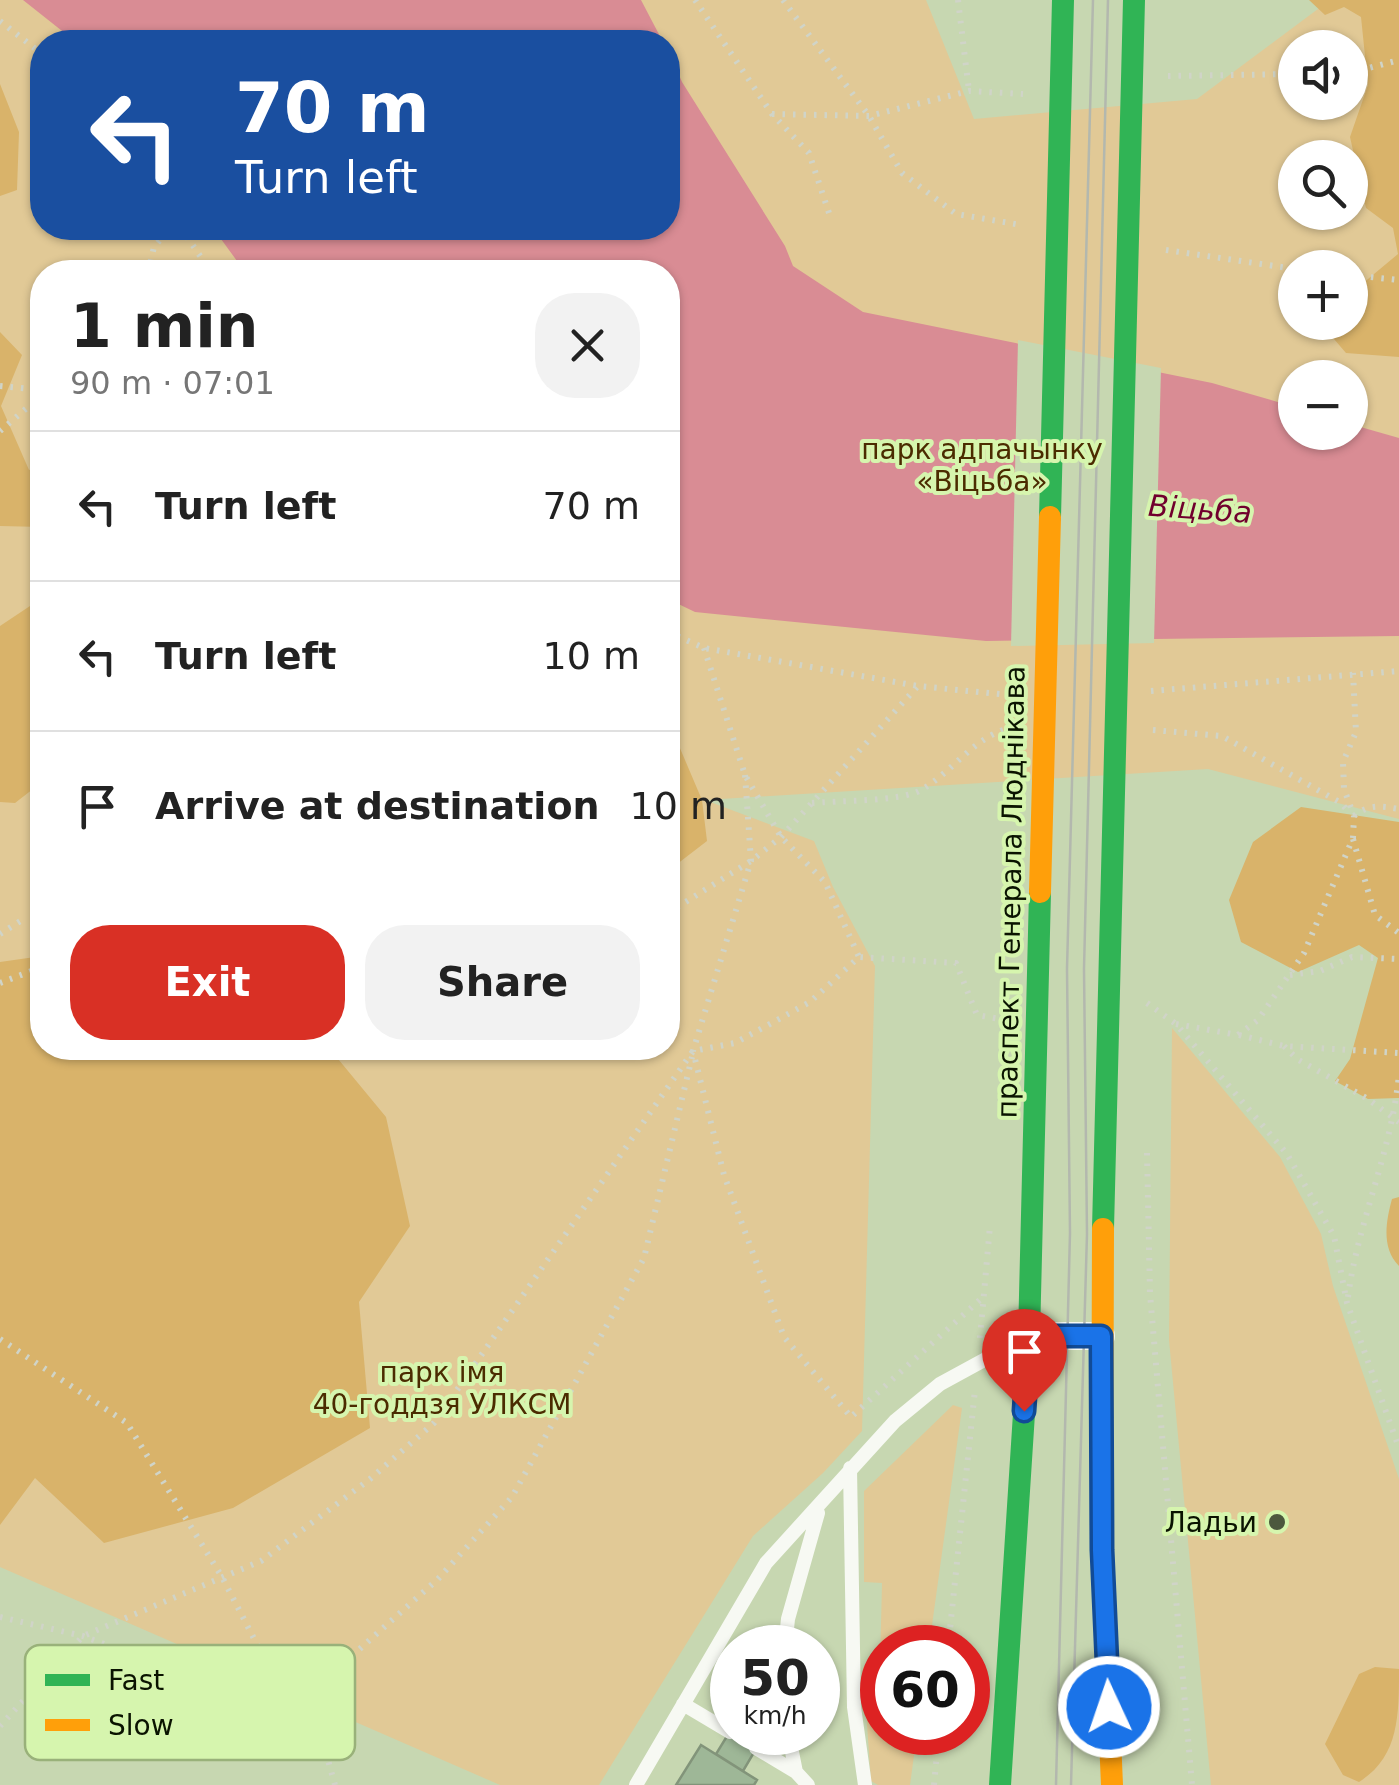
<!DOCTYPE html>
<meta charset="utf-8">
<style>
:root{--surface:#fff;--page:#f2f2f2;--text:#222;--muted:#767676;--line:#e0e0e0;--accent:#d93025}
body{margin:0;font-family:"DejaVu Sans",sans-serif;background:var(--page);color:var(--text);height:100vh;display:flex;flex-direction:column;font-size:38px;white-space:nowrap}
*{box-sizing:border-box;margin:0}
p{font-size:32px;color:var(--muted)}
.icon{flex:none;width:55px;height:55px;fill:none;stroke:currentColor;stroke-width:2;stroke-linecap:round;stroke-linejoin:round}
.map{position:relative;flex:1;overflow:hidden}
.drawer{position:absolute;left:30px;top:260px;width:650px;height:800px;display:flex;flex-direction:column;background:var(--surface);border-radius:40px;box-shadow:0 2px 8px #0004}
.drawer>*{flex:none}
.banner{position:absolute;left:30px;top:30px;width:650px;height:210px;border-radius:40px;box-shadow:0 2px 8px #0004;background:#1a4fa0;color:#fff;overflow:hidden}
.buttons{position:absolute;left:1278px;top:30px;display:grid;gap:20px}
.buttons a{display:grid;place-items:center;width:90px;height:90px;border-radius:50%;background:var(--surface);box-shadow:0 2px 8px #0004;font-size:50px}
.speed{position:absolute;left:710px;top:1625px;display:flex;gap:20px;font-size:50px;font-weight:700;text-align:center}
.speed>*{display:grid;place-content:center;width:130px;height:130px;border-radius:50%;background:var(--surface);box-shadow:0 2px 8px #0004;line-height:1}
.speed small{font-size:25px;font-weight:400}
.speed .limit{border:15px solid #d22;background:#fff;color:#111}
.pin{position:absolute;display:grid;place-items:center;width:85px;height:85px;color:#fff;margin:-102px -42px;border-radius:50% 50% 50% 0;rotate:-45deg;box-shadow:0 0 10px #0007}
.pin .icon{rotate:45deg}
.me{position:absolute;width:110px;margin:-55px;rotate:357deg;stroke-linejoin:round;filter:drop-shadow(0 0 8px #0008)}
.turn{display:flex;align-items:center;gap:35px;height:210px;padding:0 40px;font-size:45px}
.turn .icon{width:130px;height:130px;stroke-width:2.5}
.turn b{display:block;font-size:70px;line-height:85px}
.round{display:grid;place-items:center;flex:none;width:105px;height:105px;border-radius:40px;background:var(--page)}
.head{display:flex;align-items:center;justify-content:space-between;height:170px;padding:0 40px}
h1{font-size:60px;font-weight:800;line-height:75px}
.cta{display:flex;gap:20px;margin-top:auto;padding:20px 40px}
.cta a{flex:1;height:115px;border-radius:40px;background:var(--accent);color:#fff;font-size:40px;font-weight:800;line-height:115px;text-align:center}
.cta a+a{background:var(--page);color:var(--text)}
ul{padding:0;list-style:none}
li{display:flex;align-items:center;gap:30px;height:150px;padding:0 40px;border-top:2px solid var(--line)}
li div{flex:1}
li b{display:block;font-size:38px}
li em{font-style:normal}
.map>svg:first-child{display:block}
</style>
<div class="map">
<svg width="1399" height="1785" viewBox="0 0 1399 1785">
<rect width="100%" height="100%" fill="#c7d7b1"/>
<path fill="#e1c996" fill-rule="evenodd" d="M 0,0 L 926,0 L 974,119 L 1197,99 L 1330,0 L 1399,0 L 1399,819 L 1208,769 L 705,800 L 814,841 L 833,887 L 875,966 L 862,1431 L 823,1473 L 753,1536 L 599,1785 L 500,1785 L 0,1567 ZM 42,42 L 668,42 L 668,228 L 42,228 ZM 1295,48 L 1350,48 L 1350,102 L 1295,102 ZM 1295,158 L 1350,158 L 1350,212 L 1295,212 ZM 1295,268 L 1350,268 L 1350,322 L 1295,322 ZM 42,272 L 668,272 L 668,1048 L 42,1048 ZM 1295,378 L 1350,378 L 1350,432 L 1295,432 Z
M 1172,1028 L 1280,1157 L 1321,1234 L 1333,1286 L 1399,1479 L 1399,1785 L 1211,1785 L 1169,1340 Z
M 953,1405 L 962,1408 L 929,1647 L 882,1648 L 882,1732 L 917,1733 L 910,1785 L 878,1785 L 871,1781 L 863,1667 L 880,1666 L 882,1583 L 864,1582 L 864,1491 Z"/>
<path fill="#d9b36a" d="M 1309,0 L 1399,0 L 1399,357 L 1346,353 L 1328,332 L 1330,323 L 1350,322 L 1350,294 L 1398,254 L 1393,228 L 1366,208 L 1350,137 L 1368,85 L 1361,17 L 1344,7 L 1325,15 Z
M 0,84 L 19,132 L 17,190 L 0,196 Z
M 0,332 L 22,355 L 1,406 L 29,470 L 42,465 L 42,527 L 0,526 Z
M 42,598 L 42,782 L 15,803 L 0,802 L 0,626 Z
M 668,720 L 702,800 L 707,841 L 668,871 Z
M 1301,807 L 1399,822 L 1399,1098 L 1368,1099 L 1335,1081 L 1350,1059 L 1378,958 L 1359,945 L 1298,972 L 1241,942 L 1229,900 L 1253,842 Z
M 42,956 L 42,1048 L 329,1048 L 386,1117 L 410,1226 L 359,1302 L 370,1428 L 233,1508 L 104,1543 L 35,1478 L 0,1525 L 0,962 Z
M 1399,1197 L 1399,1266 C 1381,1248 1386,1221 1392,1199 Z
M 1375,1667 L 1399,1669 C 1399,1716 1399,1757 1359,1782 L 1343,1775 L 1325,1744 L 1359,1674 Z"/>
<path fill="#d98c94" d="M 23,0 L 641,0 L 663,42 L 76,42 Z
M 668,50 L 682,82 L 785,246 L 793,266 L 863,312 L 1212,383 L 1295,407 L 1295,432 L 1350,432 L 1350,424 L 1399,438 L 1399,636 L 986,641 L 695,612 L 668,599 L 668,272 L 245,272 L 213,228 L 668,228 Z"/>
<path fill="#c7d7b1" d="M 1018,340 L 1161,368 L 1154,643 L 1011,646 Z"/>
<path fill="#9eb797" stroke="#82947a" stroke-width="2.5" d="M 818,1694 L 828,1701 L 818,1719 Z
M 732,1728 L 732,1732 L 766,1732 L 743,1771 L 716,1754 Z
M 701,1745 L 757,1780 L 754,1785 L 676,1785 Z"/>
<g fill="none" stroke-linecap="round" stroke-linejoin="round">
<path stroke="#d0d4c8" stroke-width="6" stroke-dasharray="2.5 8" stroke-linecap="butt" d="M 695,0 L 772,114 L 809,153 L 829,213
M 783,0 L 869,116 L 902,173 L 956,214 L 1021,225
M 958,0 L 969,91
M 0,21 L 42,54
M 1350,73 L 1399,60
M 1168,76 L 1295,74
M 772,114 L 869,116 L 969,91 L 1023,94
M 181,228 L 211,272
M 1166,250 L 1295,269
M 148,272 L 154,247 L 170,228
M 1350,275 L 1399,280
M 0,386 L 42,390
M 0,431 L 42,395
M 668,632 L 704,648 L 918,686 L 1009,695
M 668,637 C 675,657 678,678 668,698
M 704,648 L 745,775 L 781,837 L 825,882 L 859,957
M 1151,691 L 1399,671
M 1153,730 L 1222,736 L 1341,803 L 1349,812
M 745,775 L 751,861 L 693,1051 L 724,1175 L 784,1337 L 851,1417 L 983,1297
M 812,803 C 835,801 901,801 919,791 C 952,773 971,740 1006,729
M 1354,816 C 1368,804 1381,806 1399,809
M 1353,839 L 1375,915 L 1399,933
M 668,913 L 751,861 L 781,837 L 917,687
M 0,934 L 22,920
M 1290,975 L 1320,971 L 1352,957 L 1399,959
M 0,983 L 42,967
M 1147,1003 L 1176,1024 L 1287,1154 L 1334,1236 L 1347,1303 L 1399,1448
M 1176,1024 L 1238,1035 L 1258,1020 L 1304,953 L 1353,838 L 1354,816 L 1344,789 L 1343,762 L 1356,732 L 1353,673
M 1239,1035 L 1284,1046 L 1399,1053
M 1284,1046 L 1297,1059 L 1368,1099 L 1399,1122
M 1147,1153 L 1150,1294 L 1192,1785
M 1348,1297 C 1358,1221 1392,1151 1399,1074
M 980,1338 L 990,1226
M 0,1339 L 127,1423 L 222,1577 L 287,1702
M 0,1617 L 83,1636 L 165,1667 L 211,1672 L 285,1701
M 948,1648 L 975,1390
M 0,1726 L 83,1636 L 261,1561 L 370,1479 L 434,1423 L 693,1051 L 735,1043 L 810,1002 L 859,957 L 956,963 L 977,1015 L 1000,1019
M 335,1785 L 322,1739 L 287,1702 L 335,1671 L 438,1579 L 512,1497 L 644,1258 L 692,1057
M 934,1785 L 939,1732"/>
<path stroke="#f7f9f3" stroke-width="14" d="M 850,1468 L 854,1707 L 865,1785
M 785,1648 L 788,1619 L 818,1513
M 683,1704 L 730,1732
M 788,1732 L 796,1772 L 808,1785
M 756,1748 L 796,1772
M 636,1785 L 766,1563 L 895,1421 L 940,1384 L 1019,1341"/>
<path stroke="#f7f9f3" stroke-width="28" d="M 1029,1336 L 1101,1336"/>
<path stroke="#30b455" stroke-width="22" d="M 1050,517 L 1063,0
M 1103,1229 L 1134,0
M 1000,1785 L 1029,1336 L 1040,892"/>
<path stroke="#ff9f0a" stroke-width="22" d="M 1040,892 L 1050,517
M 1103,1229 L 1102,1551 L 1112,1785"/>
<path stroke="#b3b8ae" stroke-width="2.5" d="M 1056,1785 L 1070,1233 L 1067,969 L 1093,0
M 1071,1785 L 1087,1234 L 1084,969 L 1108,0"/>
</g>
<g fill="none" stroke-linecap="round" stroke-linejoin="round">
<g stroke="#114b97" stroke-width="25">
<path id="route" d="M 1024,1411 L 1029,1336 L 1101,1336 L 1102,1550 L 1109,1707"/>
</g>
<use href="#route" stroke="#1a73e8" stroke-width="18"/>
</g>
<circle fill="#4c583e" stroke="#d6f5ae" stroke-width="4" cx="1277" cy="1522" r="10"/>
<g text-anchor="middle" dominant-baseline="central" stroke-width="8" stroke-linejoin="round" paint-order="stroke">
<g font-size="28" fill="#4b2b00" stroke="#d6f5ae">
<text x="982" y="449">парк адпачынку<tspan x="982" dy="32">«Віцьба»</tspan></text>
<text x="442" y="1372">парк імя<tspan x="442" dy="32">40-годдзя УЛКСМ</tspan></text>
</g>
<g font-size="28" fill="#0a1300" stroke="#d6f5ae">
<text transform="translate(1011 892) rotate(-89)">праспект Генерала Люднікава</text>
</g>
<g font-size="28" fill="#0a1300" stroke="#d6f5ae" text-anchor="end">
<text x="1257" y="1522">Ладьи</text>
</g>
<g font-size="30" font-style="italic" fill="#70002d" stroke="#d6f5ae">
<text transform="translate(1200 509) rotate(4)">Віцьба</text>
</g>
</g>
<rect x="25" y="1645" width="330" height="115" rx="15" fill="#d6f5ae" stroke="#99b17a" stroke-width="2.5"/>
<rect x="45" y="1674" width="45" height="12" fill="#30b455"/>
<rect x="45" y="1719" width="45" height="12" fill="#ff9f0a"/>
<g font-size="28" fill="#0a1300">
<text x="108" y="1690">Fast</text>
<text x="108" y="1735">Slow</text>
</g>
</svg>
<div class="buttons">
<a><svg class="icon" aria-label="sound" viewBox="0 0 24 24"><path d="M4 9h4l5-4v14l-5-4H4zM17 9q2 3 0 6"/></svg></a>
<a><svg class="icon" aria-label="search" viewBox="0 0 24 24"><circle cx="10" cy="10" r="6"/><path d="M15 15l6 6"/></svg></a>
<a>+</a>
<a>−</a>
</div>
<div class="speed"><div>50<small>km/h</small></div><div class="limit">60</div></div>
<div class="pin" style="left:1024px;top:1411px;background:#d93025"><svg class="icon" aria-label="arrive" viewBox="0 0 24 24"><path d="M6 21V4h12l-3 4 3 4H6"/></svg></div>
<svg class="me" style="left:1109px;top:1707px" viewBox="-20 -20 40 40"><circle r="17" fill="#1a73e8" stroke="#fff" stroke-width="3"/><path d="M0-11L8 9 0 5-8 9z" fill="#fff"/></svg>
<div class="banner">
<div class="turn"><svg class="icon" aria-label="left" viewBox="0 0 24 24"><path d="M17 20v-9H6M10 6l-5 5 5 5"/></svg><div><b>70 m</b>Turn left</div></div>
</div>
<section class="drawer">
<div class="head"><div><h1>1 min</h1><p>90 m · 07:01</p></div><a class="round"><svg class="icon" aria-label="close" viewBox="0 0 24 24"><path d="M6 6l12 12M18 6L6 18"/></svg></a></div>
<ul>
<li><svg class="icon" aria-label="left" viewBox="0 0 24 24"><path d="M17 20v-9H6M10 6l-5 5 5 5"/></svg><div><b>Turn left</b></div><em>70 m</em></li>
<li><svg class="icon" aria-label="left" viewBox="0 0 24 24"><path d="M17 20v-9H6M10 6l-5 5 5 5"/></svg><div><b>Turn left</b></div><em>10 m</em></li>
<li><svg class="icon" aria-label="arrive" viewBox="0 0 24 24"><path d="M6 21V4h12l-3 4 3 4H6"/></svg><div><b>Arrive at destination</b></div><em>10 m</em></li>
</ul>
<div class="cta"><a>Exit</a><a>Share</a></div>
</section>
</div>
